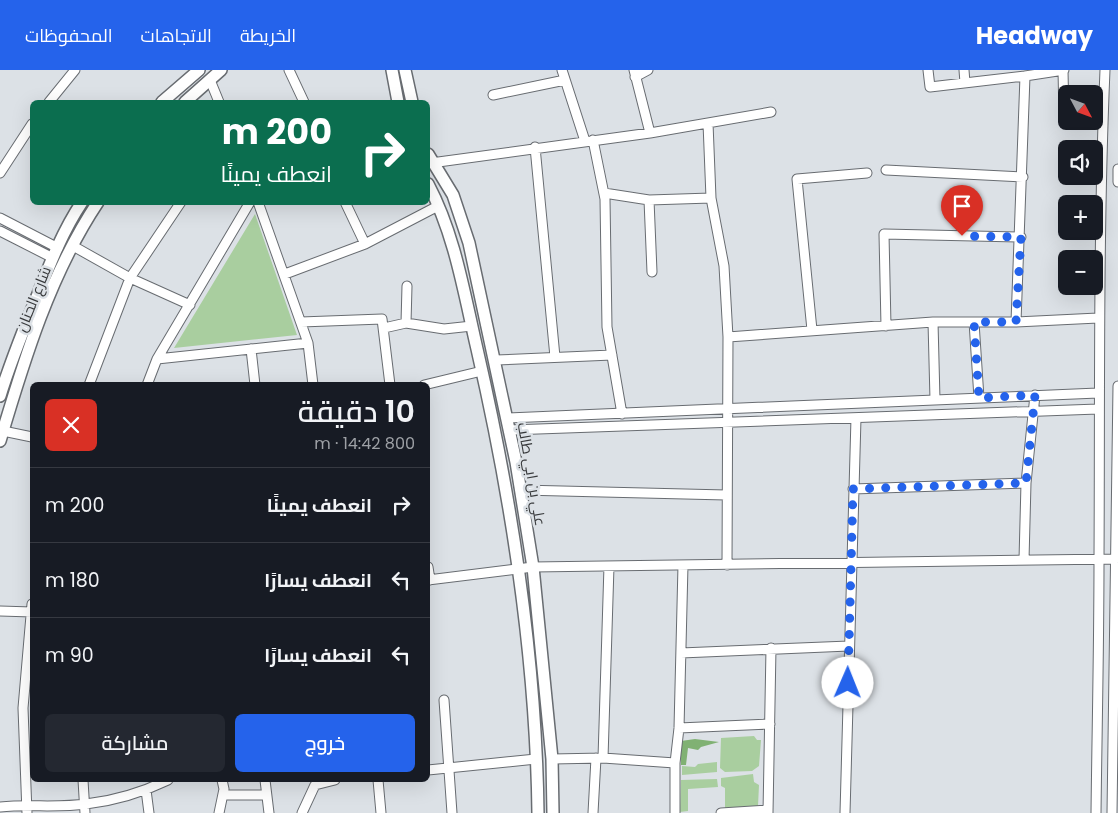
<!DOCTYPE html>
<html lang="ar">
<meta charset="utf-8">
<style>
:root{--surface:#171b24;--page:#242831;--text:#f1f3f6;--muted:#9ea1a6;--line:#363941;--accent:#2563eb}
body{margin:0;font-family:Poppins,Cairo,sans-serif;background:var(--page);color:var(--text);direction:rtl;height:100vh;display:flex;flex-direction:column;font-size:19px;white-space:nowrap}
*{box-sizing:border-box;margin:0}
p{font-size:16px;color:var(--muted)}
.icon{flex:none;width:28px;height:28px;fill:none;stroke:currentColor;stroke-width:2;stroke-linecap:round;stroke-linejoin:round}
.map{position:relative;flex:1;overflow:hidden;direction:ltr}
.drawer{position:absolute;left:30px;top:312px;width:400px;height:400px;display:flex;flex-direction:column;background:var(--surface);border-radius:8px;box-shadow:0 5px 20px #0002;direction:rtl}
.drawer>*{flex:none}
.top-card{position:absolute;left:30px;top:30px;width:400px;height:105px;border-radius:8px;box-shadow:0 5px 20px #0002;direction:rtl;background:#0b6e4f;color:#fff;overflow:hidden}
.needle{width:32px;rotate:131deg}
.controls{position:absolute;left:1058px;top:15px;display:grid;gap:10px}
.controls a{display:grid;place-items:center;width:45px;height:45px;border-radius:8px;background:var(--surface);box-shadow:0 5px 20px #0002;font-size:25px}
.pin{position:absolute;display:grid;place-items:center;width:42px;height:42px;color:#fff;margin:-51px -21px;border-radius:50% 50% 50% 0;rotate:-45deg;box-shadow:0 0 5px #0007}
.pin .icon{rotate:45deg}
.me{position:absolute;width:55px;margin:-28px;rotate:1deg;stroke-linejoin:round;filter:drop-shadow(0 0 4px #0008)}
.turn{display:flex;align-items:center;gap:18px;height:105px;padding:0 15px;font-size:22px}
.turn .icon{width:65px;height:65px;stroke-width:2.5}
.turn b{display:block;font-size:35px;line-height:42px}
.round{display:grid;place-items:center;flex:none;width:52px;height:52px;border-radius:8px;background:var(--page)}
.headline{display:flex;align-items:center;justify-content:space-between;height:85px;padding:0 15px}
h1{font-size:30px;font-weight:600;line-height:38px}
.primary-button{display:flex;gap:10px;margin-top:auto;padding:10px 15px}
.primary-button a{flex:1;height:58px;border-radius:8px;background:var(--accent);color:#fff;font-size:20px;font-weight:600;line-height:58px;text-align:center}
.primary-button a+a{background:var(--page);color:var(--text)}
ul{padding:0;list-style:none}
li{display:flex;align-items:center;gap:15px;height:75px;padding:0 15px;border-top:1px solid var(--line)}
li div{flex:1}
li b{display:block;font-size:19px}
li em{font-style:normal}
header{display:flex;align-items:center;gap:30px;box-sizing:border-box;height:70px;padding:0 25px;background:var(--accent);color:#fff}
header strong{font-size:24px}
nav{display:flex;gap:28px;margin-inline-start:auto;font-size:18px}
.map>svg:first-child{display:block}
</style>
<header>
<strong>Headway</strong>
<nav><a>الخريطة</a><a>الاتجاهات</a><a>المحفوظات</a></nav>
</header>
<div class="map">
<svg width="1118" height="743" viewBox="0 0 1118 743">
<rect width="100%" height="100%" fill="#dce1e6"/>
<path fill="#a9ce9f" d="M 255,144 L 297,265 L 174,278 Z
M 754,666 L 757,670 L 761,670 L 759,696 L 752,701 L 725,702 L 720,698 L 721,668 Z
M 717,692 L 717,702 L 682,705 L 682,696 L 695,697 L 698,694 Z
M 753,704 L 754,712 L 759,715 L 758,736 L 725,738 L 725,718 L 721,716 L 721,708 Z
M 717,709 L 718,717 L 688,719 L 688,741 L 680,742 L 681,710 Z"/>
<path fill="#80b173" d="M 695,669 L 719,672 L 701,677 L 698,680 L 688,678 L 686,695 L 681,695 L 681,671 Z"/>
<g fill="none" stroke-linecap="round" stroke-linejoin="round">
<g stroke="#686c71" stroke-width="11">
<path id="minor" d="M 289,0 L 304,32
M 562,0 L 585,71
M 634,0 L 650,63
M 928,0 L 930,17 L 1025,6
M 964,0 L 965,13
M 1063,0 L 1064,48 L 1066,51
M 635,7 L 648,0
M 210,10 L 219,32
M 493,25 L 565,10
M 49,32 L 75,0
M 1067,51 L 1103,55
M 708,53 L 711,128 L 724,196 L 728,267 L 727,495
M 593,70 L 605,129 L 607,257 L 622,344
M 535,77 L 555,287
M 431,93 L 650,63 L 771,42
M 1118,99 L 1118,112
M 886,100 L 1023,107
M 0,103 L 32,54
M 604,123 L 649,130 L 711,128
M 649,130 L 652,202
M 258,132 L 308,273 L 313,315
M 345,132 L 365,174
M 0,148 L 58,178
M 0,161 L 53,188
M 73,176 L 130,208 L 190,235
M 285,204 L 365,174 L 438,136
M 301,252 L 382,249 L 390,315
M 933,252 L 935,330
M 974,252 L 979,328
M 1016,252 L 1025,6 L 1064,0
M 406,253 L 407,216
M 886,256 L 884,164 L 1021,167
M 384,258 L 406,253 L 444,259 L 472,256
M 812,260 L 797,109 L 867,103
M 728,267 L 933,252 L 1016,252 L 1098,248
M 251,279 L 255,315
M 157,289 L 308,273
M 496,290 L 612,285
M 89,315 L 130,208 L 181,132
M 147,315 L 157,289 L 250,132
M 424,315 L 482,301
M 507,348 L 1098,323
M 510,360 L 1098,339
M 3,361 L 32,367
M 853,419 L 1026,413
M 521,420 L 726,425
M 1024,490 L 1026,413 L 1035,325
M 428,497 L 430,510
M 428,510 L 533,497 L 1115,489
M 0,541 L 32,542
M 681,583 L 849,576
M 444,630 L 452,743
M 679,658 L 770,654
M 603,688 L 609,496
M 552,689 L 603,688 L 675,693
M 428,700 L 536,689
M 83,710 L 85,743
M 265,710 L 269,743
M 378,710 L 381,743
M 146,720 L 149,743
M 223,725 L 266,725
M 0,737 C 28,734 58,738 86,734 C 113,731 143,722 168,710
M 27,743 L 23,638 L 32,534
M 219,743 L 224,719 L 222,710
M 302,743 L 315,715 L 335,710
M 593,743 L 596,688
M 675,743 L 675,693 L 679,658 L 683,495
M 721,743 L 768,740
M 768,743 L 771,578
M 845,743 L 856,348
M 1096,743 C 1097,659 1099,575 1099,490 C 1100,327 1098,164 1105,0
M 1112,743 L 1118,316"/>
</g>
<g stroke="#686c71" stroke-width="14">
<path id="major" d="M 392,0 L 398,32
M 405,0 L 412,32
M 162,32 L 199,0
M 185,32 L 221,0
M 428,84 L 453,125 L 469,173 L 516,392 L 533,497 L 552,689 L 553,743
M 428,114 C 455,165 464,223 477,279 C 512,431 536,587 538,743
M 0,326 C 10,293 23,261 36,229 C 49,196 62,162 82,132
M 0,371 C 24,290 50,204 98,132"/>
</g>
<use href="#minor" stroke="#fff" stroke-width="9"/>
<use href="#major" stroke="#fff" stroke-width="11"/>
</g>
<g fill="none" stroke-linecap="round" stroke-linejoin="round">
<path stroke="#2563eb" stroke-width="9" stroke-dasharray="0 16.2" d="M 848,613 L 853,419 L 1026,413 L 1035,325 L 979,328 L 974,252 L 1016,252 L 1021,167 L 962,166"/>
</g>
<g text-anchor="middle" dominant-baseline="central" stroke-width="5" stroke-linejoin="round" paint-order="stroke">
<g font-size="15" fill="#37393b" stroke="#dce1e6">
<text transform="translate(33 229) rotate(-68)">شارع الحنان</text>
<text transform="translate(532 404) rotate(80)">علي بن ابي طالب</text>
</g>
</g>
</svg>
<div class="controls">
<a><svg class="needle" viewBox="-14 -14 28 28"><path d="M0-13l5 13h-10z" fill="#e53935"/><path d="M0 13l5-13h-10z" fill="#9ea1a6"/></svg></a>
<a><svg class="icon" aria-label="sound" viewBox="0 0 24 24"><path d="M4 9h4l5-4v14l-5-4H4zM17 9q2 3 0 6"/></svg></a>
<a>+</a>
<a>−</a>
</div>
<div class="pin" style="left:962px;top:166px;background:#d93025"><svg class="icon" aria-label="arrive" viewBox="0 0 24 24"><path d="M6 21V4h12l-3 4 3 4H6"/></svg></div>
<svg class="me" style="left:848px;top:613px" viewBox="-20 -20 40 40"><circle r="19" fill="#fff"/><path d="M0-13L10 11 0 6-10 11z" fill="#2563eb"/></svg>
<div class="top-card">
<div class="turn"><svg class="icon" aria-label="right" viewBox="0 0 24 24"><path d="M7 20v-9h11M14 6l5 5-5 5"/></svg><div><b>200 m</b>انعطف يمينًا</div></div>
</div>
<section class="drawer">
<div class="headline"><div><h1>10 دقيقة</h1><p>800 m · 14:42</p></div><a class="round" style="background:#d93025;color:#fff"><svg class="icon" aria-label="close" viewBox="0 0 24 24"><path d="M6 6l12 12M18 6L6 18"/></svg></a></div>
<ul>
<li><svg class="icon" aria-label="right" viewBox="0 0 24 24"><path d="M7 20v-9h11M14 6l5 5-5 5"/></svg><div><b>انعطف يمينًا</b></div><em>200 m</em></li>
<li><svg class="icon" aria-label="left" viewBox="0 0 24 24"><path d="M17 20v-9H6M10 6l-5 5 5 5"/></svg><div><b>انعطف يسارًا</b></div><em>180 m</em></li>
<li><svg class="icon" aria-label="left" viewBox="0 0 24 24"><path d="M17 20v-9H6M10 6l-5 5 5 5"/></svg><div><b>انعطف يسارًا</b></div><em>90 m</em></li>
</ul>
<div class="primary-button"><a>خروج</a><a>مشاركة</a></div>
</section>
</div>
